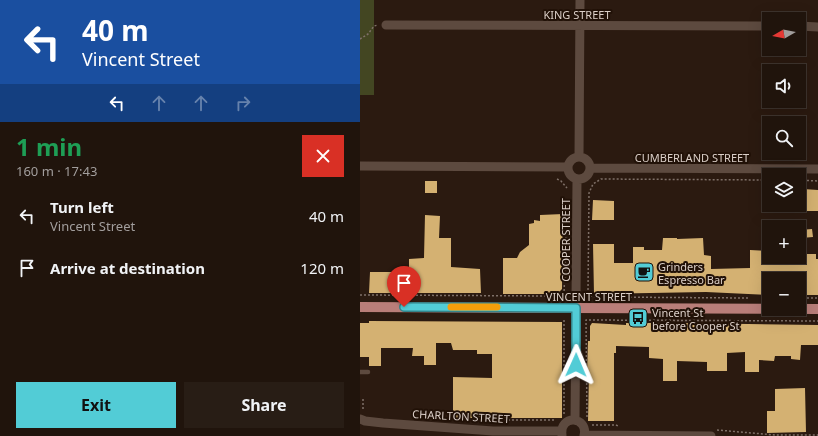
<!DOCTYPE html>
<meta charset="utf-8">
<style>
:root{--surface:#20140c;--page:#281d15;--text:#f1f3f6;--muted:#a29e9d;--line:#3d332d;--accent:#52ccd6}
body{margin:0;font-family:"Noto Sans",sans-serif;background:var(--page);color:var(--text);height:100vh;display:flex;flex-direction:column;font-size:15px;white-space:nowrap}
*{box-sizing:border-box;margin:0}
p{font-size:13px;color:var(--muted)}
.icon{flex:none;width:22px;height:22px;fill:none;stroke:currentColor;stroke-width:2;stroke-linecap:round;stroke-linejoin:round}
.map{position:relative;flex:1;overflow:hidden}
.panel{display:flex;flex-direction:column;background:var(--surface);width:360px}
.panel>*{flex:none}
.banner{background:#1a4fa0;color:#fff;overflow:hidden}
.needle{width:26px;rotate:261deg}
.tools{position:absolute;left:402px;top:12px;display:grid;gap:8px}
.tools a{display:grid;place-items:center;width:44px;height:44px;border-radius:0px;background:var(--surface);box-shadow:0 4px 16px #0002,0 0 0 1px var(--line);font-size:20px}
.pin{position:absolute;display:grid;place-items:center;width:34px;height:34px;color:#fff;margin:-41px -17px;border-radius:50% 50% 50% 0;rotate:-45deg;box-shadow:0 0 4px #0007}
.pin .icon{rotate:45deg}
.me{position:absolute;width:44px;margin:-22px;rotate:1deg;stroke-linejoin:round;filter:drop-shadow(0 0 3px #0008)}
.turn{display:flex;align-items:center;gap:14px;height:84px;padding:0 16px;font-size:18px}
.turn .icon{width:52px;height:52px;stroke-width:2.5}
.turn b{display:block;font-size:28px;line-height:34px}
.lanes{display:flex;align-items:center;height:38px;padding:0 16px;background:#0003;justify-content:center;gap:20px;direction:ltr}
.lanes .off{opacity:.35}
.round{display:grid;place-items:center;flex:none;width:42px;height:42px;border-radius:0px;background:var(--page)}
.headline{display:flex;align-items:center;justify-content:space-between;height:68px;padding:0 16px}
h1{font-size:24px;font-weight:700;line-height:30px;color:#1e9e55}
.cta{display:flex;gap:8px;margin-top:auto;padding:8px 16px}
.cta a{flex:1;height:46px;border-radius:0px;background:var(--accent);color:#111;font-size:16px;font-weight:700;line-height:46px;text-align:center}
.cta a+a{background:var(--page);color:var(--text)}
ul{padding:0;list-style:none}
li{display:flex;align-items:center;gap:12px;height:52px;padding:0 16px}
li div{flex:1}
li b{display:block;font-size:15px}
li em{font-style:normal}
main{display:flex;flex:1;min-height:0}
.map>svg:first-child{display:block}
</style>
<main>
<section class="panel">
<div class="banner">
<div class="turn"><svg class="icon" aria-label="left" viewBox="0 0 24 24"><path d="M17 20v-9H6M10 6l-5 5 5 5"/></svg><div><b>40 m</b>Vincent Street</div></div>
<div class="lanes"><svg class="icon" aria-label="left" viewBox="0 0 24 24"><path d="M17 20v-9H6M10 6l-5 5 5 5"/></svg><svg class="icon off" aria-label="ahead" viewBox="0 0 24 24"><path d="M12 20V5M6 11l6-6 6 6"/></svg><svg class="icon off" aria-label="ahead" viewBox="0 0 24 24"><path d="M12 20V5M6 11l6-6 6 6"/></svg><svg class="icon off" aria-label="right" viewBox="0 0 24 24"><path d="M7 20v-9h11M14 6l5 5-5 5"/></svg></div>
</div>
<div class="headline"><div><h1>1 min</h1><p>160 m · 17:43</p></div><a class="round" style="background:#d93025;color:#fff"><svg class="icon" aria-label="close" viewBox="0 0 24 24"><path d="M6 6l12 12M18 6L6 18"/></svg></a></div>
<ul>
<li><svg class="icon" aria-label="left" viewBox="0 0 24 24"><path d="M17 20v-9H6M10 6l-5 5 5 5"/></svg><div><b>Turn left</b><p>Vincent Street</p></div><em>40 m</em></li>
<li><svg class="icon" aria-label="arrive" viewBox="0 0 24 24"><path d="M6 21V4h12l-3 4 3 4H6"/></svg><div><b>Arrive at destination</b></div><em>120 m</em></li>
</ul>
<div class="cta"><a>Exit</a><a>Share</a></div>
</section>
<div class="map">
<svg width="458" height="436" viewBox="0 0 458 436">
<rect width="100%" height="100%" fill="#2b1a10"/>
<path fill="#434622" d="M 0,0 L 14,0 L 14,95 L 0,95 Z"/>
<path fill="#d4b172" d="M 65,181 L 77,181 L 77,193 L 65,193 Z
M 443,189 L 458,190 L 458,211 L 443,211 Z
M 233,200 L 254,201 L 254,220 L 232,220 Z
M 203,214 L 202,289 L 197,294 L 143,294 L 143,258 L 157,258 L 160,252 L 169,245 L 169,224 L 174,223 L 174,220 L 180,221 L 180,215 Z
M 65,215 L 80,216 L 79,238 L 91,238 L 91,267 L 120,269 L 121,293 L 9,293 L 10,272 L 49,272 L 49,259 L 64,258 Z
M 452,229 L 453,237 L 441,238 L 440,230 Z
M 303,238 L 317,238 L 317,239 L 343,238 L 344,255 L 351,256 L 351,269 L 390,268 L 390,250 L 409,251 L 409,257 L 439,257 L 439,254 L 456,254 L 456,259 L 458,259 L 458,295 L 439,295 L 439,279 L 409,279 L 409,295 L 346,292 L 234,294 L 233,244 L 254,244 L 254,263 L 273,263 L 273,247 L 284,247 L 284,250 L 302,250 Z
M 9,321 L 202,322 L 202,418 L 93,418 L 93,377 L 132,378 L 132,354 L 117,354 L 117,350 L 93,350 L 91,343 L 76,343 L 76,365 L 64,365 L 64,356 L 52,356 L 53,348 L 21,348 L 21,366 L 9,366 L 9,357 L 0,357 L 0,323 L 9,323 Z
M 232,323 L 266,325 L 266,323 L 320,323 L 458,325 L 458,345 L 441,345 L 440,360 L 431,359 L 431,356 L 415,356 L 414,361 L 399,360 L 399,372 L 385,372 L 385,352 L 367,353 L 367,371 L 347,371 L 347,362 L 317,361 L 317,381 L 303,381 L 303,359 L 289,358 L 289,347 L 256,346 L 256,353 L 254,353 L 254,421 L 228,421 L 229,372 L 227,372 L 228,341 L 230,341 L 230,326 Z
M 445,388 L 446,432 L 407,433 L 407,411 L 415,411 L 415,389 Z"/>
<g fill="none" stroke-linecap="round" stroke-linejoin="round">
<path stroke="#7f7068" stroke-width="1.5" stroke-dasharray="2 2" stroke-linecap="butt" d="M 0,39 L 8,34 L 14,26 L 18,25
M 197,179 L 201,181 L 207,188
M 439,180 L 458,181
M 0,295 L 194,296 L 204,295 L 207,199
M 388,298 L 235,297 L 226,295 L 228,293 L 229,193 L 233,184 L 241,179 L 409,180
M 439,298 L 458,298
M 3,399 L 3,411
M 204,414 L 204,320
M 227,417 L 226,320 L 458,321
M 120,420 L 196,420
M 232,425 L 256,425 L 258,426
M 357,430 L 415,435 L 458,435"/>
<path stroke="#5d4a3f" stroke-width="4.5" d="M 0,372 L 8,372"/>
<path stroke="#5d4a3f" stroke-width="9" d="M 26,25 L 409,26
M 439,26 L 458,27
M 219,157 L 220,0
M208 168a11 11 0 1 1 22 0a11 11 0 1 1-22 0Z
M 0,166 L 208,167
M 230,168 L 458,169
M 0,419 L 5,421 L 23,423 L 133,431 L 202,431
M 215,420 L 217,179
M 202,435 C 199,414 229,416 224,436
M 224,435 L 351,436"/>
<path stroke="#b97e79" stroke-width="10" d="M 0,307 L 458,309"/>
</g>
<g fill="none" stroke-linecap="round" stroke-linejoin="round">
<g stroke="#35858b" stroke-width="10">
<path id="route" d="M 44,307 L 216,308 L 216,365"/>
</g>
<use href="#route" stroke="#52ccd6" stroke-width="7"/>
<path stroke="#f59e0b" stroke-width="7" d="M 91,307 L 137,307"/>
</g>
<defs>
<g id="cafe-square" transform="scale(1)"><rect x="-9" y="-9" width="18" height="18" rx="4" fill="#52ccd6" stroke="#211107"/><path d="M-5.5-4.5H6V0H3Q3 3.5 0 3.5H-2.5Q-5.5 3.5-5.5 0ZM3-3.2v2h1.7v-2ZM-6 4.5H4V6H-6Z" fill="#111"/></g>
<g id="bus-square" transform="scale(1)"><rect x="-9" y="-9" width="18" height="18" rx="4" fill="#52ccd6" stroke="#211107"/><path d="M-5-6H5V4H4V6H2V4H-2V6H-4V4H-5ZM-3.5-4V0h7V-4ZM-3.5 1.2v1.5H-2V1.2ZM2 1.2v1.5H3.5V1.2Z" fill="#111"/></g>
</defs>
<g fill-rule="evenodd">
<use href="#cafe-square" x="284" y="272"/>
<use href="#bus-square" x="278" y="318"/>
</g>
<g text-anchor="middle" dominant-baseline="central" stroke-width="4" stroke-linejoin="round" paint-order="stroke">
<g font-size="11" fill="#dbcfc8" stroke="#211107">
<text x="217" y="14">KING STREET</text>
<text x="332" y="157">CUMBERLAND STREET</text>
<text transform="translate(205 240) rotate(-90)">COOPER STREET</text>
<text x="229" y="296">VINCENT STREET</text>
<text transform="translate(101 416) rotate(3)">CHARLTON STREET</text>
</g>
<g font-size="11" fill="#dbcfc8" stroke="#211107" text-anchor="start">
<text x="298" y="266">Grinders<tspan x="298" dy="13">Espresso Bar</tspan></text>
<text x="292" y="312">Vincent St<tspan x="292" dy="13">before Cooper St</tspan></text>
</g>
</g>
</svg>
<div class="tools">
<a><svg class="needle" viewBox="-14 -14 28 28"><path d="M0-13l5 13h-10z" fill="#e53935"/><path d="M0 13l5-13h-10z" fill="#a29e9d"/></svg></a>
<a><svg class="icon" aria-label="sound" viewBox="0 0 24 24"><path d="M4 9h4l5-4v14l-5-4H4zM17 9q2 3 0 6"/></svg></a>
<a><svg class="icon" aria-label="search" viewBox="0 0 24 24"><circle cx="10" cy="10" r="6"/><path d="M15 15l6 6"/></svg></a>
<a><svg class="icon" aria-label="layers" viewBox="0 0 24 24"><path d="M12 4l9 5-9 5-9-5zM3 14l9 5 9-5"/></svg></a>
<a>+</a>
<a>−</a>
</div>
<div class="pin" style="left:44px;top:307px;background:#d93025"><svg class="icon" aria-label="arrive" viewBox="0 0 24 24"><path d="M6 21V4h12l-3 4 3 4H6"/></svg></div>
<svg class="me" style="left:216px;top:365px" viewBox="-20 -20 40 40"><path d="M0-17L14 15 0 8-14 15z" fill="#52ccd6" stroke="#fff" stroke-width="4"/></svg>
</div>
</main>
